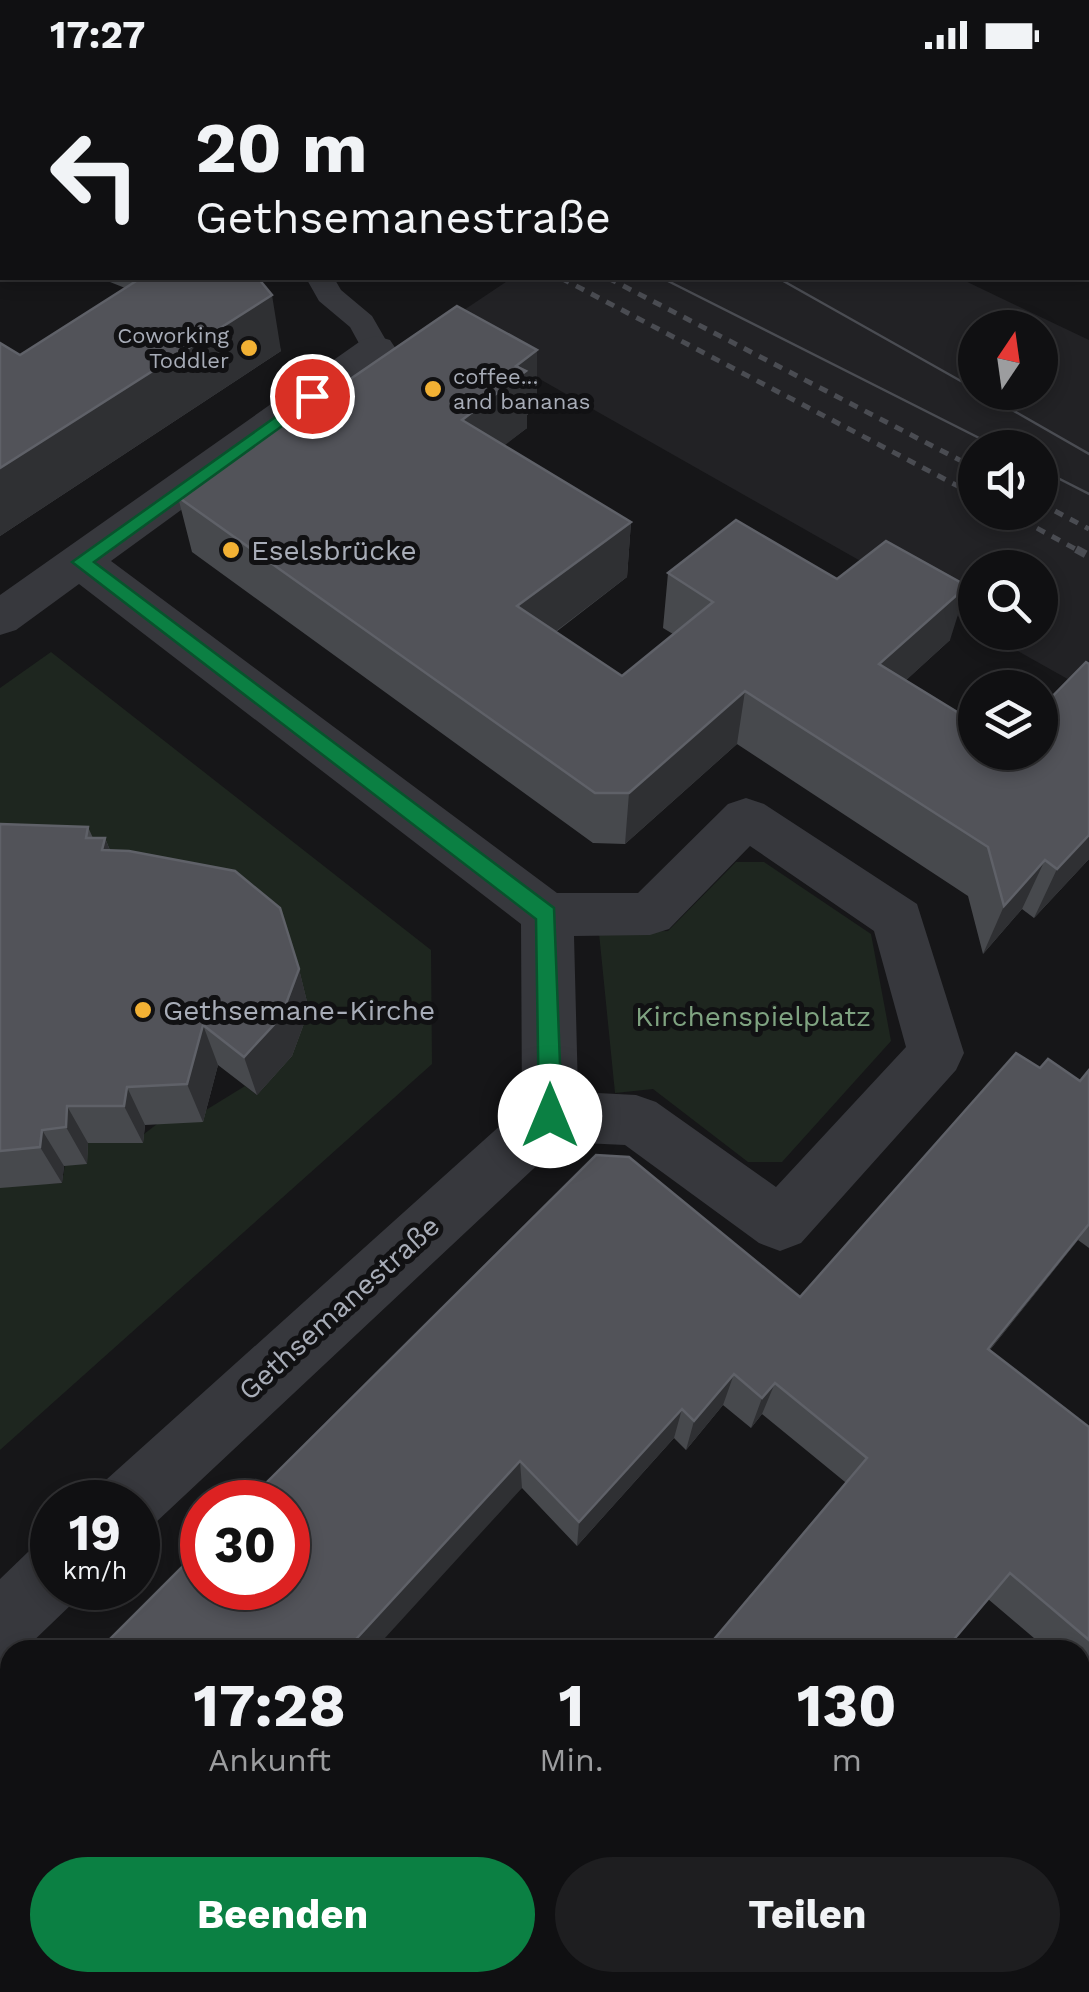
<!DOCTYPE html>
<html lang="de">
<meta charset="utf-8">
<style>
:root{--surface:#101012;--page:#1e1e20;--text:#f1f3f6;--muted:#9c9d9f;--line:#303032;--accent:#0b8043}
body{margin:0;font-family:"Work Sans",sans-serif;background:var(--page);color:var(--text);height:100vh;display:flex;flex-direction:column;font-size:38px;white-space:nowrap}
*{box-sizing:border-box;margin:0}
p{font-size:32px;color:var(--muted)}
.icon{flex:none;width:55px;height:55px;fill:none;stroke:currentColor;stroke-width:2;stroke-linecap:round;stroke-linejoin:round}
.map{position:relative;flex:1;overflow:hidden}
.side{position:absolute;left:0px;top:1570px;width:1090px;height:352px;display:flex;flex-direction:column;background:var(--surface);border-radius:30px 30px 0 0;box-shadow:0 5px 15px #0003,0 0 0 2px var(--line)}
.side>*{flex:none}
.banner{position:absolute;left:0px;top:0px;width:1090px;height:210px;box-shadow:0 5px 15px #0003,0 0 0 2px var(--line);background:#101012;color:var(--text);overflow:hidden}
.needle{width:65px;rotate:13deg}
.tools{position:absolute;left:958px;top:240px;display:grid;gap:20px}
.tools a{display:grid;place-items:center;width:100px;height:100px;border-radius:50%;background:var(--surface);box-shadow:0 5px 15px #0003,0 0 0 2px var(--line);font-size:50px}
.speed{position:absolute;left:30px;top:1410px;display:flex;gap:20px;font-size:50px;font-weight:700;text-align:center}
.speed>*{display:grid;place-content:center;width:130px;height:130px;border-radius:50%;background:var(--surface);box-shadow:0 5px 15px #0003,0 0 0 2px var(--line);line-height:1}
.speed small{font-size:25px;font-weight:400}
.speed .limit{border:15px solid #d22;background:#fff;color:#111}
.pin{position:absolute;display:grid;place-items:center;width:85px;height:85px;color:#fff;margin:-42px;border:5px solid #fff;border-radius:50%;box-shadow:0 2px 10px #0007}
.me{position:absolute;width:110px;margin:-55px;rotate:0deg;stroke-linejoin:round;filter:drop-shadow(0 0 8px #0008)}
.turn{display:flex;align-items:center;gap:35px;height:210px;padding:0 30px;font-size:45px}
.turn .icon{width:130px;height:130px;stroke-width:2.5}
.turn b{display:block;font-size:70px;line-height:85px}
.eta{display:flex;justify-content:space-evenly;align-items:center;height:170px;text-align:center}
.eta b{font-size:60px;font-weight:700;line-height:70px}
.button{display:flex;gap:20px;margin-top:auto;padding:20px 30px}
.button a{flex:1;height:115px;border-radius:60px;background:var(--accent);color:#fff;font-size:40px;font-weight:700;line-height:115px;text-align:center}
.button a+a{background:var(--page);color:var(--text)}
.status{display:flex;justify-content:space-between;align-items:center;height:70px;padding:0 50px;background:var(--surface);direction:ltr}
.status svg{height:28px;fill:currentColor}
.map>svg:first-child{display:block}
</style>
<div class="status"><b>17:27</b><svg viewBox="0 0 49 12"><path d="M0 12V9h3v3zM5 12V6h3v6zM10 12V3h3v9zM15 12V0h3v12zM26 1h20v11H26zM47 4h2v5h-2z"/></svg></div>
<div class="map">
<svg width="1089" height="1922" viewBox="0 0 1089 1922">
<rect width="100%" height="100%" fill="#161618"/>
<path fill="#222225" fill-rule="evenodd" d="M 512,208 L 959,208 L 1089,270 L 1089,621 L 986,563 L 1040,562 L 1040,498 L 975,498 L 975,556 L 443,254 ZM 975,258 L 1040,258 L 1040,322 L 975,322 ZM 975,378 L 1040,378 L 1040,442 L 975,442 Z"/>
<path fill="#1e261f" d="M 51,582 L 431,880 L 432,994 L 0,1380 L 0,1098 L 47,1114 L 62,1113 L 71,1058 L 144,1064 L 161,1051 L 206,1040 L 245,1016 L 257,1025 L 266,1015 L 0,815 L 0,618 Z
M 736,792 L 764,792 L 871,864 L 891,971 L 782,1092 L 748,1092 L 653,1019 L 615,1023 L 599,863 L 668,861 Z"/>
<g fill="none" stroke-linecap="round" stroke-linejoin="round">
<path fill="#37383d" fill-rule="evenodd" d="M 306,208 L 334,208 L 341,220 L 372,246 L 391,279 L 386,286 L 366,286 L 350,257 L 319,231 Z"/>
<path fill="#37383d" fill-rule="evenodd" d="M 376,266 L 390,270 L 396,279 L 390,288 L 111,491 L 557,823 L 638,823 L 728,734 L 746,728 L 764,734 L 917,834 L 964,983 L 956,1000 L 801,1173 L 780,1181 L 759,1173 L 625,1075 L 562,1072 L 153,1455 L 138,1461 L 138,1432 L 98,1432 L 107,1409 L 522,1036 L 521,854 L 79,514 L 16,560 L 0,565 L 0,525 L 362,270 ZM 750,776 L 874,861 L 906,977 L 776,1117 L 656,1032 L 636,1025 L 578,1022 L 574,866 L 650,865 L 669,859 Z
M 52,1473 L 52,1518 L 81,1518 L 76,1530 L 24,1580 L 10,1580 L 10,1586 L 0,1590 L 0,1509 L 28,1482 Z
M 0,1838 L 10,1842 L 10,1912 L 37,1912 L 18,1922 L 0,1921 Z"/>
<path stroke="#4a4c52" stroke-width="2.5" d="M 662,208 L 999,378
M 778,208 L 975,319
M 981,322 L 1089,384
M 1040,399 L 1089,424"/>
<path stroke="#4a4c52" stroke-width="5" stroke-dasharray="9 8" stroke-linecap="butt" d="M 561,208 L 975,425
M 608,208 L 975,398
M 1040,433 L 1089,459
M 1007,442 L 1081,482"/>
<path stroke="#4a4c52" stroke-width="8" stroke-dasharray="11 9" stroke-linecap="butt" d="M 1076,479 L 1089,486"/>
</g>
<path fill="#47494d" d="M 0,0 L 696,0 L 693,2 L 2,2 L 2,178 L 0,177 Z
M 939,0 L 1089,0 L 1089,66 L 1088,65 L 1088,2 L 946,2 Z
M 100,208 L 258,208 L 281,281 L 0,466 L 0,273 L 20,285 L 125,218 Z
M 537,280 L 537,337 L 527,345 L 527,358 L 504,375 L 631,452 L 627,507 L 556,562 L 622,606 L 673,564 L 663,558 L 668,503 L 837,509 L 950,570 L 906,610 L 1089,789 L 1034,848 L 1022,839 L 983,884 L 968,826 L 737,674 L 625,774 L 593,773 L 192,482 L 178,427 Z
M 0,754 L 88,757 L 93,768 L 105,768 L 110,780 L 299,899 L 309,940 L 292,986 L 257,1025 L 218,995 L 203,1052 L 145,1055 L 143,1073 L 88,1073 L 87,1094 L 64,1096 L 62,1113 L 0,1118 Z
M 1040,998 L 1080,1011 L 1089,1000 L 1089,1178 L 1078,1170 L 990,1280 L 1089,1357 L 1089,1616 L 1080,1608 L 1080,1580 L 1048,1580 L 988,1529 L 762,1344 L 751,1358 L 723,1335 L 686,1380 L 674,1368 L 577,1476 L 522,1418 L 99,1580 L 800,1227 Z
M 927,1912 L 1080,1912 L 1089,1922 L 921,1922 Z"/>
<path fill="#2f3033" d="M 615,0 L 696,0 L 693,2 L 611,2 Z
M 272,225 L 281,281 L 0,466 L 0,398 Z
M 537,280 L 537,337 L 527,345 L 527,358 L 465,406 L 462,350 L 516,296 Z
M 631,452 L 627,507 L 518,590 L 517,536 Z
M 967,516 L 950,570 L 866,647 L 879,594 Z
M 745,621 L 737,674 L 625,774 L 629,723 Z
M 1089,765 L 1089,789 L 1034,848 L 1057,799 Z
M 105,768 L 122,812 L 102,780 Z
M 1045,790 L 1022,839 L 983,884 L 1004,836 Z
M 299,899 L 309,940 L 292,986 L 257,1025 L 244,987 Z
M 203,955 L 218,995 L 203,1052 L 187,1014 Z
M 127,1017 L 145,1055 L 143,1073 L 124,1036 Z
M 67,1036 L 88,1073 L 87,1094 L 66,1057 Z
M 42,1060 L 64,1096 L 62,1113 L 40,1077 Z
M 1089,1154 L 1078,1170 L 965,1311 L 988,1279 Z
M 734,1304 L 723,1335 L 686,1380 L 694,1351 Z
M 775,1313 L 762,1344 L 751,1358 L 762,1328 Z
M 682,1339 L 674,1368 L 577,1476 L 579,1452 Z
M 520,1391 L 522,1418 L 374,1580 L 346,1580 Z"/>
<path fill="#525359" stroke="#5f6168" stroke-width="2.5" d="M 0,0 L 615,0 L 611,2 L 2,2 L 2,119 L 0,122 Z
M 141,208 L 258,208 L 272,225 L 0,398 L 0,273 L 20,285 Z
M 457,236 L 537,280 L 516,296 L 526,301 L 462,350 L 631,452 L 517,536 L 622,606 L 713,532 L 668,503 L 736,450 L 837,509 L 886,471 L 967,516 L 879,594 L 975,653 L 975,682 L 1040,682 L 1040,639 L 1086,592 L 1089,594 L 1089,765 L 1057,799 L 1045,790 L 1004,836 L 988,777 L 745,621 L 629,723 L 595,723 L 178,427 Z
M 0,754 L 88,757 L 86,768 L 105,768 L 102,780 L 129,781 L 235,801 L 280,838 L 299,899 L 281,947 L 244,987 L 203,955 L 187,1014 L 127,1017 L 124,1036 L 67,1036 L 66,1057 L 42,1060 L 40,1077 L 0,1081 Z
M 1016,983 L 1040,998 L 1048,989 L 1080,1011 L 1089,1000 L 1089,1154 L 988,1279 L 1089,1357 L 1089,1570 L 1010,1503 L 945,1580 L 705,1580 L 867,1388 L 775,1313 L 762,1328 L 734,1304 L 694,1351 L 682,1339 L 579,1452 L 520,1391 L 346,1580 L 99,1580 L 202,1477 L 202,1518 L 288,1518 L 288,1432 L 247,1432 L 596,1085 L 629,1087 L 800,1227 Z
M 1080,1785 L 1089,1793 L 1089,1922 L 949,1922 L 954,1912 L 1080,1912 Z
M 296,1912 L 694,1912 L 686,1922 L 303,1922 Z"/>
<path fill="#0b8043" stroke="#07532c" stroke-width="2.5" d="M 312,321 L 318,322 L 318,330 L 94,492 L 554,838 L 562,1046 L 559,1054 L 550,1057 L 542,1054 L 539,1046 L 536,849 L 72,492 Z"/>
<g fill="#f2b134" stroke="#111113" stroke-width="4">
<circle cx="249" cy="278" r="10"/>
<circle cx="433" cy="319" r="10"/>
<circle cx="231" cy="480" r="10"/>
<circle cx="143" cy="940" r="10"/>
</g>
<g text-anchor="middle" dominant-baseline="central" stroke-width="10" stroke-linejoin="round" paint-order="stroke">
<g font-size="22" fill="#a8adb8" stroke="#111113" text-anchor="end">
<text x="229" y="265">Coworking<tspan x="229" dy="25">Toddler</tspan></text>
<text x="453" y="306" text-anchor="start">coffee...<tspan x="453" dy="25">and bananas</tspan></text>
</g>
<g font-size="28" fill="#a8adb8" stroke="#111113" text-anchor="start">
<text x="251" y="480">Eselsbrücke</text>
<text x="163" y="940">Gethsemane-Kirche</text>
</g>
<g font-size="28" fill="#7fa381" stroke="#111113">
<text x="753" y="946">Kirchenspielplatz</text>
</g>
<g font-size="28" fill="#a8adb8" stroke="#111113">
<text transform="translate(339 1238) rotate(-42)">Gethsemanestraße</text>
</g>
</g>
</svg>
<div class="tools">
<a><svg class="needle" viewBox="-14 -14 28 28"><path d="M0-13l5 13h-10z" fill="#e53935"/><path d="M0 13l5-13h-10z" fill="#9c9d9f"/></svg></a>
<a><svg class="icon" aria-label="sound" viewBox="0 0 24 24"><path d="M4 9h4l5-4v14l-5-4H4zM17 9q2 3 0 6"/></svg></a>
<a><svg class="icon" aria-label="search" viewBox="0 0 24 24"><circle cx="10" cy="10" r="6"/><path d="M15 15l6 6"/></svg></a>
<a><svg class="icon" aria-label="layers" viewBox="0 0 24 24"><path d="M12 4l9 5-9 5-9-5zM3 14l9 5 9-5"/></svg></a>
</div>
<div class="speed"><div>19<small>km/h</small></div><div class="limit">30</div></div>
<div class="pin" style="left:312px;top:326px;background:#d93025"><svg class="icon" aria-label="arrive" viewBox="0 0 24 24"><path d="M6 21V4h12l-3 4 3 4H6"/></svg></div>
<svg class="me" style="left:550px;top:1046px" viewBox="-20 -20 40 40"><circle r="19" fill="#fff"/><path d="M0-13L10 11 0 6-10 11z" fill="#0b8043"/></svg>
<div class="banner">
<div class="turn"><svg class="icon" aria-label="left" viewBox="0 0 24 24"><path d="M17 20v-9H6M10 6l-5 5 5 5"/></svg><div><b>20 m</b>Gethsemanestraße</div></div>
</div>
<section class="side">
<div class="eta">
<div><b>17:28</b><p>Ankunft</p></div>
<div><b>1</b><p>Min.</p></div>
<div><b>130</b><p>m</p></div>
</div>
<div class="button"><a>Beenden</a><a>Teilen</a></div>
</section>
</div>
